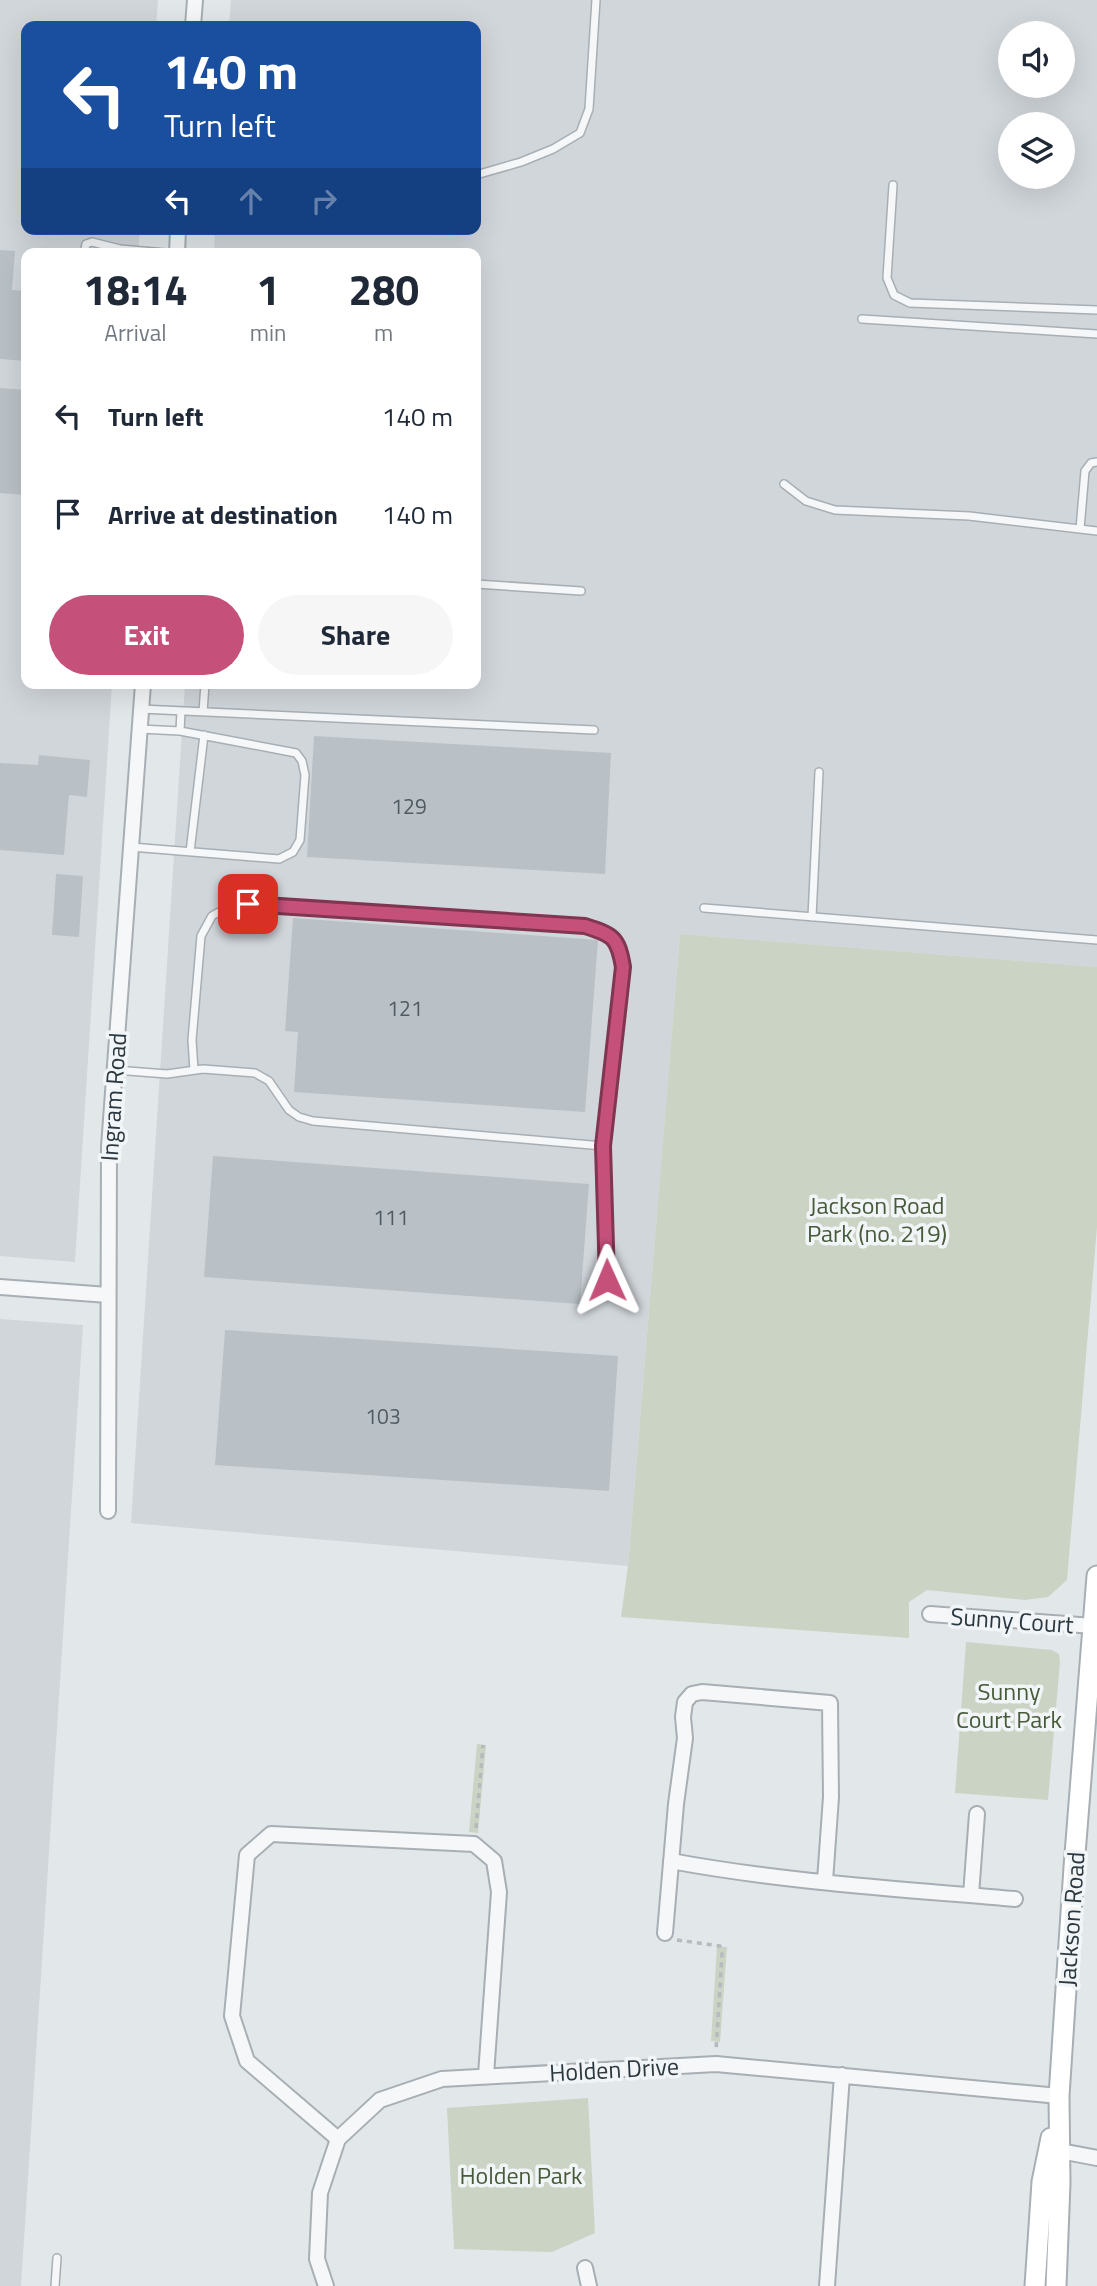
<!DOCTYPE html>
<style>
:root{--surface:#fff;--page:#f6f6f7;--text:#1f2937;--muted:#747a83;--accent:#c5517b}
body{margin:0;font-family:"Titillium Web",sans-serif;background:var(--page);color:var(--text);height:100vh;display:flex;flex-direction:column;font-size:26px;white-space:nowrap}
*{box-sizing:border-box;margin:0}
p{font-size:23px;color:var(--muted)}
.icon{flex:none;width:38px;height:38px;fill:none;stroke:currentColor;stroke-width:2;stroke-linecap:round;stroke-linejoin:round}
.map{position:relative;flex:1;overflow:hidden}
.sheet{position:absolute;left:21px;top:248px;width:460px;height:441px;display:flex;flex-direction:column;background:var(--surface);border-radius:14px;box-shadow:0 7px 28px #0002}
.sheet>*{flex:none}
.hud{position:absolute;left:21px;top:21px;width:460px;height:214px;border-radius:14px;box-shadow:0 7px 28px #0002;background:#1a4fa0;color:#fff;overflow:hidden}
.buttons{position:absolute;left:998px;top:21px;display:grid;gap:14px}
.buttons a{display:grid;place-items:center;width:77px;height:77px;border-radius:50%;background:var(--surface);box-shadow:0 7px 28px #0002;font-size:35px}
.pin{position:absolute;display:grid;place-items:center;width:60px;height:60px;color:#fff;margin:-30px;border-radius:14px;box-shadow:0 4px 10px #0006}
.me{position:absolute;width:77px;margin:-38px;rotate:359deg;stroke-linejoin:round;filter:drop-shadow(0 0 5px #0008)}
.turn{display:flex;align-items:center;gap:24px;height:147px;padding:0 28px;font-size:32px}
.turn .icon{width:91px;height:91px;stroke-width:2.5}
.turn b{display:block;font-size:49px;line-height:60px}
.lanes{display:flex;align-items:center;height:66px;padding:0 28px;background:#0003;justify-content:center;gap:35px;direction:ltr}
.lanes .off{opacity:.35}
.eta{display:flex;justify-content:space-evenly;align-items:center;height:119px;text-align:center}
.eta b{font-size:42px;font-weight:700;line-height:49px}
.primary-button{display:flex;gap:14px;margin-top:auto;padding:14px 28px}
.primary-button a{flex:1;height:80px;border-radius:42px;background:var(--accent);color:#fff;font-size:28px;font-weight:700;line-height:80px;text-align:center}
.primary-button a+a{background:var(--page);color:var(--text)}
ul{padding:0;list-style:none}
li{display:flex;align-items:center;gap:21px;height:98px;padding:0 28px}
li div{flex:1}
li b{display:block;font-size:26px}
li em{font-style:normal}
.map>svg:first-child{display:block}
</style>
<div class="map">
<svg width="1097" height="2286" viewBox="0 0 1097 2286">
<rect width="100%" height="100%" fill="#e2e7ea"/>
<path fill="#d1d6db" fill-rule="evenodd" d="M 0,0 L 158,0 L 156,26 L 26,26 L 26,229 L 140,229 L 138,254 L 26,254 L 26,684 L 112,684 L 75,1262 L 0,1256 Z
M 231,0 L 1097,0 L 1097,967 L 680,934 L 628,1566 L 131,1523 L 185,684 L 476,684 L 476,254 L 214,254 L 215,229 L 476,229 L 476,26 L 229,26 ZM 1010,33 L 1062,33 L 1062,86 L 1010,86 ZM 1010,124 L 1062,124 L 1062,177 L 1010,177 Z
M 0,1319 L 83,1325 L 21,2286 L 0,2286 Z"/>
<path fill="#cbd3c4" d="M 680,934 L 1097,967 L 1097,1227 L 1067,1580 L 1048,1597 L 1025,1600 L 927,1590 L 909,1602 L 909,1638 L 621,1617 L 628,1566 Z
M 966,1642 L 1052,1650 L 1059,1654 L 1060,1662 L 1048,1800 L 955,1793 Z
M 477,1744 L 486,1745 L 478,1833 L 469,1832 Z
M 717,1947 L 727,1947 L 720,2042 L 711,2041 Z
M 588,2098 L 595,2233 L 552,2252 L 454,2249 L 447,2108 Z"/>
<path fill="#bac1c6" d="M 0,250 L 15,251 L 12,290 L 26,291 L 26,361 L 0,359 Z
M 0,388 L 26,390 L 26,495 L 0,493 Z
M 314,736 L 611,753 L 605,874 L 307,857 Z
M 39,755 L 90,760 L 87,797 L 69,795 L 64,855 L 0,850 L 0,763 L 38,765 Z
M 56,874 L 83,876 L 79,937 L 52,935 Z
M 293,918 L 598,940 L 585,1112 L 294,1092 L 298,1032 L 285,1031 Z
M 213,1156 L 589,1184 L 580,1304 L 204,1277 Z
M 225,1330 L 618,1356 L 609,1491 L 215,1465 Z"/>
<g fill="none" stroke-linecap="round" stroke-linejoin="round">
<g stroke="#a7afb4" stroke-width="10">
<path id="lane" d="M 476,175 L 521,162 L 553,149 L 580,133 L 589,109 L 596,0
M 893,185 L 887,278 L 894,295 L 910,303 L 1097,310
M 84,254 L 86,244 L 92,242 L 120,249
M 119,254 L 120,249 L 177,254
M 862,319 L 1097,334
M 784,484 L 806,501 L 835,510 L 969,516 L 1097,531
M 1080,529 L 1085,471 L 1091,463 L 1097,462
M 476,584 L 581,591
M 141,709 L 594,730
M 203,712 L 205,684
M 140,729 L 180,731
M 131,847 L 279,859 L 293,852 L 300,840 L 305,775 L 302,761 L 296,753 L 180,731 L 181,711
M 190,852 L 204,735
M 704,908 L 1097,940
M 812,917 L 819,772
M 115,1070 L 167,1074 L 203,1069 L 255,1073 L 269,1081 L 289,1110 L 299,1117 L 313,1121 L 603,1146
M 194,1070 L 192,1040 L 201,936 L 212,916 L 226,908 L 248,904 L 585,926 C 613,936 618,937 623,967 L 603,1146 L 607,1280
M 55,2286 L 57,2258"/>
</g>
<g stroke="#a7afb4" stroke-width="18">
<path id="street" d="M 193,26 L 195,0
M 177,254 L 178,229
M 0,1287 L 108,1295
M 108,1511 L 109,1147 L 143,684
M 930,1614 L 1093,1626
M 671,1861 C 784,1882 900,1889 1015,1899
M 971,1895 L 977,1814
M 665,1933 L 676,1804 L 685,1738 L 683,1717 L 685,1702 L 692,1694 L 702,1692 L 830,1703 L 831,1797 L 825,1881
M 338,2139 L 247,2061 L 232,2016 L 247,1855 L 271,1834 L 474,1844 L 494,1861 L 499,1892 L 486,2075
M 1050,2149 L 1097,2158
M 585,2268 L 589,2286
M 326,2286 L 317,2259 L 320,2193 L 338,2139 L 380,2100 L 442,2079 L 716,2064 L 1059,2096
M 827,2286 L 842,2075"/>
</g>
<g stroke="#a7afb4" stroke-width="23">
<path id="secondary" d="M 1035,2286 L 1042,2182 L 1051,2138
M 1056,2286 L 1060,2183 L 1059,2096 L 1074,1867 L 1097,1576"/>
</g>
<path stroke="#b4babd" stroke-width="3.5" stroke-dasharray="5 5" stroke-linecap="butt" d="M 476,1828 L 483,1745
M 677,1940 L 720,1946 L 722,1954 L 716,2051"/>
<use href="#lane" stroke="#f5f7f8" stroke-width="7"/>
<use href="#street" stroke="#f5f7f8" stroke-width="14"/>
<use href="#secondary" stroke="#fff" stroke-width="19"/>
</g>
<g fill="none" stroke-linecap="round" stroke-linejoin="round">
<g stroke="#803550" stroke-width="18">
<path id="route" d="M 248,904 L 585,926 C 613,935 618,937 623,967 L 603,1146 L 607,1280"/>
</g>
<use href="#route" stroke="#c5517b" stroke-width="12"/>
</g>
<g text-anchor="middle" dominant-baseline="central" stroke-width="7" stroke-linejoin="round" paint-order="stroke">
<g font-size="21" fill="#4f5a62">
<text x="409" y="806">129</text>
<text x="405" y="1008">121</text>
<text x="391" y="1217">111</text>
<text x="383" y="1416">103</text>
</g>
<g font-size="24" fill="#2b3840" stroke="#f2f5f7">
<text transform="translate(113 1097) rotate(-86)">Ingram Road</text>
<text transform="translate(1012 1620) rotate(4)">Sunny Court</text>
<text transform="translate(1071 1919) rotate(-86)">Jackson Road</text>
<text transform="translate(614 2069) rotate(-3)">Holden Drive</text>
</g>
<g font-size="24" fill="#475b3a" stroke="#f2f5f7">
<text x="877" y="1205">Jackson Road<tspan x="877" dy="28">Park (no. 219)</tspan></text>
<text x="1009" y="1691">Sunny<tspan x="1009" dy="28">Court Park</tspan></text>
<text x="521" y="2175">Holden Park</text>
</g>
</g>
</svg>
<div class="buttons">
<a><svg class="icon" aria-label="sound" viewBox="0 0 24 24"><path d="M4 9h4l5-4v14l-5-4H4zM17 9q2 3 0 6"/></svg></a>
<a><svg class="icon" aria-label="layers" viewBox="0 0 24 24"><path d="M12 4l9 5-9 5-9-5zM3 14l9 5 9-5"/></svg></a>
</div>
<div class="pin" style="left:248px;top:904px;background:#d93025"><svg class="icon" aria-label="arrive" viewBox="0 0 24 24"><path d="M6 21V4h12l-3 4 3 4H6"/></svg></div>
<svg class="me" style="left:607px;top:1280px" viewBox="-20 -20 40 40"><path d="M0-17L14 15 0 8-14 15z" fill="#c5517b" stroke="#fff" stroke-width="4"/></svg>
<div class="hud">
<div class="turn"><svg class="icon" aria-label="left" viewBox="0 0 24 24"><path d="M17 20v-9H6M10 6l-5 5 5 5"/></svg><div><b>140 m</b>Turn left</div></div>
<div class="lanes"><svg class="icon" aria-label="left" viewBox="0 0 24 24"><path d="M17 20v-9H6M10 6l-5 5 5 5"/></svg><svg class="icon off" aria-label="ahead" viewBox="0 0 24 24"><path d="M12 20V5M6 11l6-6 6 6"/></svg><svg class="icon off" aria-label="right" viewBox="0 0 24 24"><path d="M7 20v-9h11M14 6l5 5-5 5"/></svg></div>
</div>
<section class="sheet">
<div class="eta">
<div><b>18:14</b><p>Arrival</p></div>
<div><b>1</b><p>min</p></div>
<div><b>280</b><p>m</p></div>
</div>
<ul>
<li><svg class="icon" aria-label="left" viewBox="0 0 24 24"><path d="M17 20v-9H6M10 6l-5 5 5 5"/></svg><div><b>Turn left</b></div><em>140 m</em></li>
<li><svg class="icon" aria-label="arrive" viewBox="0 0 24 24"><path d="M6 21V4h12l-3 4 3 4H6"/></svg><div><b>Arrive at destination</b></div><em>140 m</em></li>
</ul>
<div class="primary-button"><a>Exit</a><a>Share</a></div>
</section>
</div>
